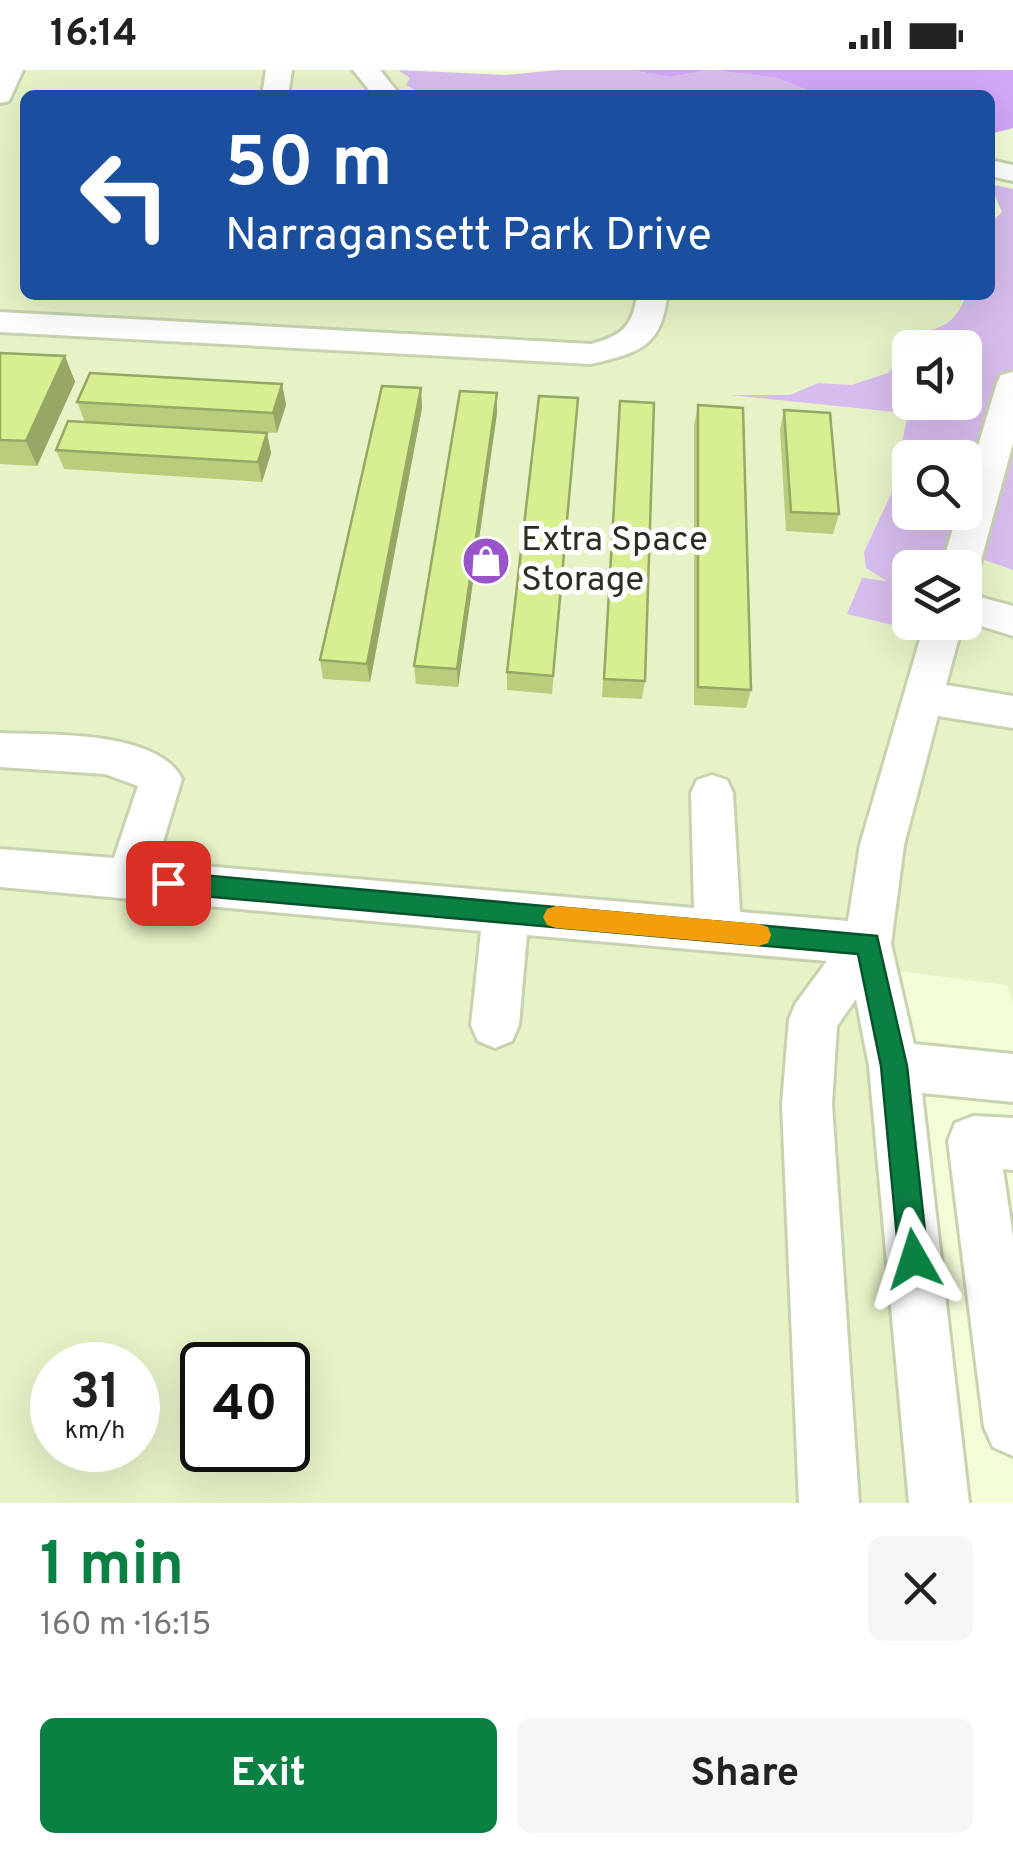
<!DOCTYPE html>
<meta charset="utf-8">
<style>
:root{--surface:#fff;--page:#f6f6f6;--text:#222;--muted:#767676;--accent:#0b8043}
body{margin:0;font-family:Overpass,sans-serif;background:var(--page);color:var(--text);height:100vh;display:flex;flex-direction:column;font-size:38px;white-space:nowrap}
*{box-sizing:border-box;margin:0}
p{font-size:32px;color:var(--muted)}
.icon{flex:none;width:55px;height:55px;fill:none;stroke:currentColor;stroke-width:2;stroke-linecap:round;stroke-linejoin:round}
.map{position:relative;height:1433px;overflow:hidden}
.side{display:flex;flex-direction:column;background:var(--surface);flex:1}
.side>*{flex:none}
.banner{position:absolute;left:20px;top:20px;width:975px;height:210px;border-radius:15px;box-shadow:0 10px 40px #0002;background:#1a4fa0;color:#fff;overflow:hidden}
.fabs{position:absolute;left:892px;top:260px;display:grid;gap:20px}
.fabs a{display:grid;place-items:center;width:90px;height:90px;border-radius:15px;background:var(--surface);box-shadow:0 10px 40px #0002;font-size:50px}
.speed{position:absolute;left:30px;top:1272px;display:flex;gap:20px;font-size:50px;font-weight:700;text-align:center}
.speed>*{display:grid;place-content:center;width:130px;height:130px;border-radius:50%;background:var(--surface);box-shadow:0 10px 40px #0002;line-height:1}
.speed small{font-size:25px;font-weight:400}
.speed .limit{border:5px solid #111;border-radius:15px;background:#fff;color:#111}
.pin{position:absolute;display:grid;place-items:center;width:85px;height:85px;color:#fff;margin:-42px;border-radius:20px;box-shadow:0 5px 15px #0006}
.me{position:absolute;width:110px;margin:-55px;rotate:354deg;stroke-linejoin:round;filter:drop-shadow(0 0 8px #0008)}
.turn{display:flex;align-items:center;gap:35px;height:210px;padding:0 40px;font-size:45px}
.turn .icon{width:130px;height:130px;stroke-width:2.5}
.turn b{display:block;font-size:70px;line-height:85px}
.round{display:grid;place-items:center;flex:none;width:105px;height:105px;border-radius:15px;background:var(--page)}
.summary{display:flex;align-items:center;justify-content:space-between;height:170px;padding:0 40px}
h1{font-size:60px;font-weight:700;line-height:75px;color:var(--accent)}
.cta{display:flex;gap:20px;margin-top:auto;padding:20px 40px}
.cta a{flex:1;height:115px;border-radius:15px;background:var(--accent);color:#fff;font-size:40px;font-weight:700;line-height:115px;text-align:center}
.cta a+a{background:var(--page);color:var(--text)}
.status{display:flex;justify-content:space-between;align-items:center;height:70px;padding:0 50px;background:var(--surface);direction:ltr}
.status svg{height:28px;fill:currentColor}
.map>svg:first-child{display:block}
</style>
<div class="status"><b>16:14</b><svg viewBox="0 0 49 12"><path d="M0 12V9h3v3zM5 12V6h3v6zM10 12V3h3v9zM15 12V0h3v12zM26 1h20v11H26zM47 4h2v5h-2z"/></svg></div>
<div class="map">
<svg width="1013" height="1433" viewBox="0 0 1013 1433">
<rect width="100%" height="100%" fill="#f2fdd8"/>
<path fill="#e6f3c7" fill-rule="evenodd" d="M 0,0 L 398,0 L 411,8 L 406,15 L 423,25 L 25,25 L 25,225 L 966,225 L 959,244 L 904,283 L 888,303 L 851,315 L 818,313 L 790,325 L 745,325 L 895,342 L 907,348 L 891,424 L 864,482 L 890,512 L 851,528 L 934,565 L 940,553 L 965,552 L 965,498 L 973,486 L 1013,500 L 1013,933 L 1007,915 L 897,901 L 951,1433 L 0,1433 ZM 52,1295 L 138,1295 L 138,1380 L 52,1380 ZM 202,1295 L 288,1295 L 288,1380 L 202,1380 Z"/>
<path fill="#d7bdee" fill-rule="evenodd" d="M 398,0 L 506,5 L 558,0 L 629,0 L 670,7 L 711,0 L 778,8 L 818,25 L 423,25 L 406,15 L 410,8 Z
M 990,114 L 1013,119 L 1013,500 L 973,486 L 961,497 L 910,498 L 910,552 L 939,553 L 934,565 L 847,544 L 862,508 L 887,511 L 866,498 L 864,482 L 891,424 L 907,348 L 895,342 L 730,325 L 790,325 L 818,313 L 851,315 L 888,303 L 910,279 L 910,332 L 965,332 L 965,278 L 913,277 L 918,274 L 919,262 C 945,259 957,250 966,225 L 990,225 L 992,152 L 1002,142 ZM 910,388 L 965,388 L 965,442 L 910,442 Z"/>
<path fill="#d2a7f7" d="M 629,0 L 1013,0 L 1013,58 L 990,64 L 990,25 L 818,25 L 778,8 L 711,0 L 670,7 Z"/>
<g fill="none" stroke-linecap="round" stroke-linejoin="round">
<g stroke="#c8d2af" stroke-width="6">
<path id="minor" d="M 0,0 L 23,0 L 9,31 L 0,33 Z
M 266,0 L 292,0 L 288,25 L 262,25 Z
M 353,0 L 380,0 L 400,25 L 373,25 Z
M 990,90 L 1013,95 L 1013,111 L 990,106 Z
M 637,225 L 667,225 C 662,278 637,283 591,294 L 0,262 L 0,242 L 591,274 C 622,266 633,256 637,225 Z
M 1013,302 L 1013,373 L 979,498 L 973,508 L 965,510 L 965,498 L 941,498 L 958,442 L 965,442 L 965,419 L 997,313 L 1001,305 Z
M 965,523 L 1013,536 L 1013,566 L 965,551 Z
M 925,552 L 963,552 L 946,615 L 1013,626 L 1013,658 L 938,646 L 904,775 L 891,874 L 914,974 L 1013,984 L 1013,1032 L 922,1023 L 969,1433 L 909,1433 L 869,996 L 856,929 L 837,956 L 832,1034 L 859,1433 L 799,1433 L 782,1034 L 789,949 L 796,933 L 827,891 L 527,865 L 519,955 L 512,971 L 495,978 L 478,971 L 471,955 L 481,861 L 0,817 L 0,779 L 114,788 L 138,716 L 105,704 L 0,697 L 0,663 C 48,665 158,660 182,709 L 157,792 L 694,838 L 691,723 L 697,710 L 712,705 L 727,710 L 733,723 L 740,842 L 848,851 L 860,775 Z
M 973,1046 L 1013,1048 L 1013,1100 L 1003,1099 L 1013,1167 L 1013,1386 L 993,1377 L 984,1357 L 948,1071 L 955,1053 Z"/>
</g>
<use href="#minor" fill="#fff" fill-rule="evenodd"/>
</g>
<path fill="#b9cd7d" d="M 0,283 L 65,286 L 75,312 L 37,396 L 0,394 Z
M 282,314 L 286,335 L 277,363 L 202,359 L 267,363 L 271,383 L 262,412 L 64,399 L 56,380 L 85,352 L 77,332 Z
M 497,323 L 497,343 L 458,617 L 416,614 L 414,596 Z
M 578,328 L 552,624 L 507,620 L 507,602 Z
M 620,331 L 645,611 L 642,629 L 602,627 Z
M 698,335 L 751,620 L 746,638 L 694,635 L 694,355 Z
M 422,338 L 370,612 L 323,609 L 320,590 Z
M 784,340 L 839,444 L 833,464 L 786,461 L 780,360 Z"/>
<path fill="#96a766" d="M 65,286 L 75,312 L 37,396 L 26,371 Z
M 282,314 L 286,335 L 277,363 L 273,343 Z
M 421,318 L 422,338 L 370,612 L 367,594 Z
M 497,323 L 497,343 L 458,617 L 457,599 Z
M 267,363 L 271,383 L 262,412 L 258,392 Z"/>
<path fill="#d7ee91" stroke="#96a766" stroke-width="2.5" d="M 0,283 L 65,286 L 26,371 L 0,370 Z
M 90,303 L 282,314 L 273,343 L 77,332 Z
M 382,316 L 421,318 L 367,594 L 320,590 Z
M 460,321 L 497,323 L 457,599 L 414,596 Z
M 539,326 L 578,328 L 553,606 L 507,602 Z
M 620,331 L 654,333 L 645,611 L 604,609 Z
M 698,335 L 743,338 L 751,620 L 698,617 Z
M 784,340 L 830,343 L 839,444 L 791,442 Z
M 68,351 L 267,363 L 258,392 L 56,380 Z"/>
<path fill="#0b8043" stroke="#07532c" stroke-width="2.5" d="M 168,802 L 877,866 L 907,996 L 928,1189 L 924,1199 L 914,1203 L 904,1199 L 899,1189 L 881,996 L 858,884 L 168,823 L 160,820 L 156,813 L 160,805 Z"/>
<path fill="#f59e0b" d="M 556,836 L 759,854 L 768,857 L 771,865 L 768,873 L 759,876 L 556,858 L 547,855 L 543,847 L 547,839 Z"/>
<defs>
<g id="shop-disc" transform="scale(2.5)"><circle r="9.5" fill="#9854c8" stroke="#fff"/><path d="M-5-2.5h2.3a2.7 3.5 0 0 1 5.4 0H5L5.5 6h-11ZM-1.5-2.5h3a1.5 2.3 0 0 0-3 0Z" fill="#fff"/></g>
</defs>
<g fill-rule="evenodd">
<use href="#shop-disc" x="486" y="491"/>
</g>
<g text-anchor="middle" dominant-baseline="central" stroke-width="10" stroke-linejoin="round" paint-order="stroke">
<g font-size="35" fill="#2b2f21" stroke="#fff" text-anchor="start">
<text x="521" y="471">Extra Space<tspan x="521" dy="40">Storage</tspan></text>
</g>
</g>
</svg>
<div class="fabs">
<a><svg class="icon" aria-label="sound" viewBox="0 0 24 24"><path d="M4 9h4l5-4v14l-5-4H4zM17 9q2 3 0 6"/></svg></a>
<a><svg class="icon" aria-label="search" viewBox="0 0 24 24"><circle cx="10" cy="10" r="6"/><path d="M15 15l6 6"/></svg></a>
<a><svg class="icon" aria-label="layers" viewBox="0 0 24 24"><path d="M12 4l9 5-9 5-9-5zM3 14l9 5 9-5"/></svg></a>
</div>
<div class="speed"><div>31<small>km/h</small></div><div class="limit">40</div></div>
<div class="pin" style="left:168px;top:813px;background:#d93025"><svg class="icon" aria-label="arrive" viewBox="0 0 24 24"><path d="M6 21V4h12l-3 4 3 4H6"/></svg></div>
<svg class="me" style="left:914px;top:1189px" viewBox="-20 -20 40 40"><path d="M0-17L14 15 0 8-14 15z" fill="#0b8043" stroke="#fff" stroke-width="4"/></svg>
<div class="banner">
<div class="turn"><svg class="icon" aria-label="left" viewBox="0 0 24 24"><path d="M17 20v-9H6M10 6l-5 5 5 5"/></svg><div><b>50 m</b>Narragansett Park Drive</div></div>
</div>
</div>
<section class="side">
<div class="summary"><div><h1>1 min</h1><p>160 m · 16:15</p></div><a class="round"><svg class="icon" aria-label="close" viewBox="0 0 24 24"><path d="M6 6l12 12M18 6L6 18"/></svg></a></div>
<div class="cta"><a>Exit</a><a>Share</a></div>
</section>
